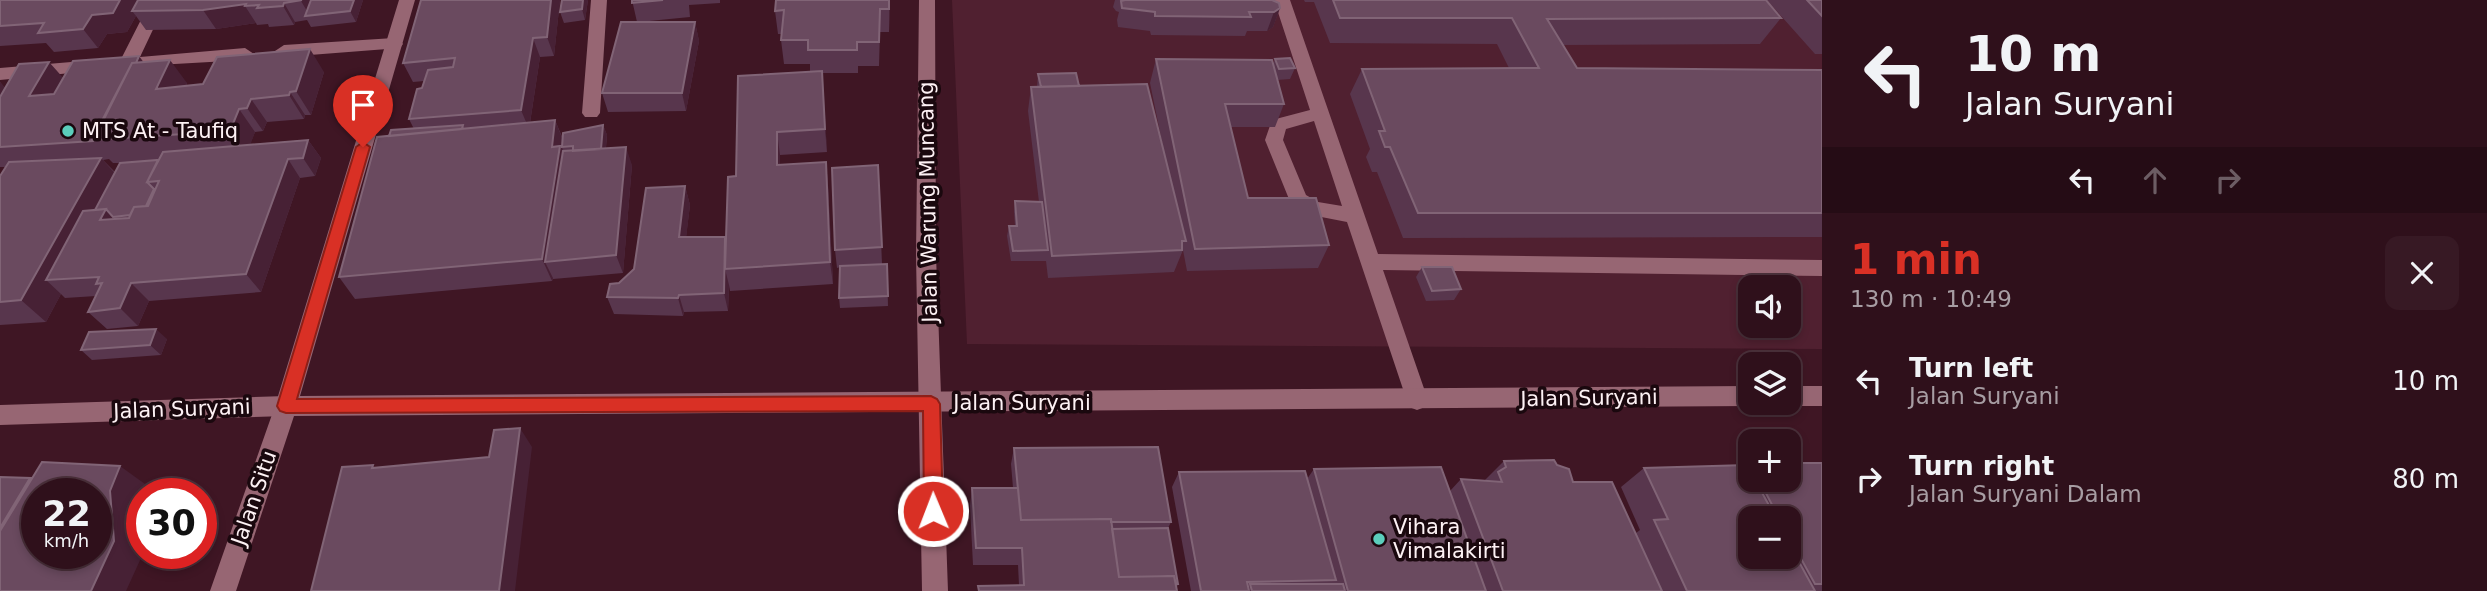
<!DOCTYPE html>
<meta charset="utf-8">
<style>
:root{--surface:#2f101b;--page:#371924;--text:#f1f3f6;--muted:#a79da3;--line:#4a303a;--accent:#d93025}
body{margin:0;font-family:"DejaVu Sans",sans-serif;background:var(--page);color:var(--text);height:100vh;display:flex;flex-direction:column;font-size:26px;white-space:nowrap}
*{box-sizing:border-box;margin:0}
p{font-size:23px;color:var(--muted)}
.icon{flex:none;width:38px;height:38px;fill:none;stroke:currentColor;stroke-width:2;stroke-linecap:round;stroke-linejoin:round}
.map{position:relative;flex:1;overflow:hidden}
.sheet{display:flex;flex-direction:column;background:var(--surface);width:665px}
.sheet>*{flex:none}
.hud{background:#2f101b;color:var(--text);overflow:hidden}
.tools{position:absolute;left:1738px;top:275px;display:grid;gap:14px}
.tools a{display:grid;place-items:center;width:63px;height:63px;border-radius:14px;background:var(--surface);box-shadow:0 4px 10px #0003,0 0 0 2px var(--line);font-size:35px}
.speed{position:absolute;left:21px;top:478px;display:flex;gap:14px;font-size:35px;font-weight:700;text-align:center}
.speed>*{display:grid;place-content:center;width:91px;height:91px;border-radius:50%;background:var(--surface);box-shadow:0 4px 10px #0003,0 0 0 2px var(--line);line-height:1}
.speed small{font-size:18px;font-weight:400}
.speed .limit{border:10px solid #d22;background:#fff;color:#111}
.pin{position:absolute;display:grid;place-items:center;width:60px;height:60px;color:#fff;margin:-72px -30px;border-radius:50% 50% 50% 0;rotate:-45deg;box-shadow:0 0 7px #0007}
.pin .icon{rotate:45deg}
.me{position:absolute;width:77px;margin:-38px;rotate:359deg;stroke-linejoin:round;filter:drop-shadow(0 0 5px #0008)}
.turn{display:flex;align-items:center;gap:24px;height:147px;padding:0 28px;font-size:32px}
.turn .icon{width:91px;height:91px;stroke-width:2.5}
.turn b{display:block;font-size:49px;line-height:60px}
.lanes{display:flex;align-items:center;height:66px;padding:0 28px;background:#0003;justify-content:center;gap:35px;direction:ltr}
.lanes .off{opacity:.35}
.round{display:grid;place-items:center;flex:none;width:74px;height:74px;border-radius:14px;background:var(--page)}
.overview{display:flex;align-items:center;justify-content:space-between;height:119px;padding:0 28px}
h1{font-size:42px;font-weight:800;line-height:52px;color:var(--accent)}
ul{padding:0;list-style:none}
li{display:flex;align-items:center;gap:21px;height:98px;padding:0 28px}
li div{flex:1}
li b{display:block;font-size:26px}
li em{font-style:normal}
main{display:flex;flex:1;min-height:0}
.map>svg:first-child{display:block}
</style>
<main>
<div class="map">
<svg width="1822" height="591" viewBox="0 0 1822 591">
<rect width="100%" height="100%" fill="#3f1624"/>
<path fill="#502030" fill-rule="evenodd" d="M 952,0 L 1822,0 L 1822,349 L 967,344 ZM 1750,287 L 1788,287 L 1788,326 L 1750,326 Z"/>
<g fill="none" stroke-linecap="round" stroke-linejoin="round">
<path fill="#976673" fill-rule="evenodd" d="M 1274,0 L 1290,0 L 1378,254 L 1822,260 L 1822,276 L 1383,270 L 1428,400 L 1425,407 L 1417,410 L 1409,407 L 1347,222 L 1306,214 L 1291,204 L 1265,140 L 1272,120 L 1310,110 ZM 1314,121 L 1342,206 L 1318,202 L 1306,195 L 1283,140 L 1286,129 Z"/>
<path fill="#976673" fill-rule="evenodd" d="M 151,0 L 167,0 L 140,57 L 245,48 L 254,54 L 245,60 L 122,67 L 119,63 Z
M 591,0 L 607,0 L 600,113 L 597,117 L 585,117 L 582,113 Z
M 919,0 L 935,0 L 936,255 L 948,591 L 922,591 L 916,255 Z
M 394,38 L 400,40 L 403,44 L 400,48 L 284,57 L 275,51 L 284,45 Z
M 95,60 L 101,62 L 104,66 L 101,70 L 0,80 L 0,68 Z
M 286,396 L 294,399 L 297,406 L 294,413 L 286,416 L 0,425 L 0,405 Z"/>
<path fill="#976673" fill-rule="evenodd" d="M 399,0 L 415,0 L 300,396 L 1750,386 L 1750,402 L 1758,402 L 1750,406 L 294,416 L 236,591 L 210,591 L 275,406 Z
M 1788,386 L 1822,386 L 1822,406 L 1788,406 L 1780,403 L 1788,402 Z"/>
</g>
<path fill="#58364d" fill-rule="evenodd" d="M 0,0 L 363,0 L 356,22 L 311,27 L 307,20 L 295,22 L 294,25 L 269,27 L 268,24 L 257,25 L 256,23 L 216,29 L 146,30 L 136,16 L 127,32 L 107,34 L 98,48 L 54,52 L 46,43 L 0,46 Z
M 560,0 L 554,56 L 540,57 L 530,123 L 555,120 L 563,139 L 603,125 L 607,135 L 606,148 L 632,165 L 623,273 L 553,279 L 553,278 L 552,281 L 355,299 L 339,277 L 389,136 L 414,129 L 409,119 L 424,81 L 413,82 L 403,63 Z
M 562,0 L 588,0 L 585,20 L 564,23 L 560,12 Z
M 632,0 L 720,0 L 720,3 L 689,5 L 690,17 L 639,22 L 695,22 L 699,41 L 686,111 L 608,112 L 602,93 L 637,22 Z
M 890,0 L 889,32 L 880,32 L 879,66 L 858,66 L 858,73 L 822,73 L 827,152 L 780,155 L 780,165 L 826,162 L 828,185 L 833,284 L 730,291 L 729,285 L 728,311 L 684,312 L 683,316 L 614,314 L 607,297 L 619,283 L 634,269 L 685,186 L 690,205 L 686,237 L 726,239 L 736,176 L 810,72 L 810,64 L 784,64 L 781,40 L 781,34 L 778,34 L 775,11 Z
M 1115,0 L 1272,0 L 1280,8 L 1273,27 L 1267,31 L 1247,31 L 1245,36 L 1151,35 L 1150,31 L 1118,27 L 1117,20 L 1119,12 L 1116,11 L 1113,7 Z
M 1304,0 L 1766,0 L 1781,18 L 1760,44 L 1563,45 L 1577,68 L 1822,70 L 1822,237 L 1403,238 L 1377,172 L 1372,172 L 1366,157 L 1370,149 L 1350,94 L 1362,69 L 1509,68 L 1497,44 L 1330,43 L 1314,2 L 1305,2 Z
M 1767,0 L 1822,0 L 1822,54 L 1815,54 Z
M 1156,59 L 1273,64 L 1275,59 L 1295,68 L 1290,79 L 1277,80 L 1284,104 L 1275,127 L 1231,127 L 1248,198 L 1329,245 L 1318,268 L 1187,271 L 1183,250 L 1174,272 L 1048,278 L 1046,261 L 1011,261 L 1007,236 L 1009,226 L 1015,226 L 1014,212 L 1015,201 L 1039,202 L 1028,111 L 1031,87 L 1037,87 L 1038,74 L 1079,86 L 1163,147 L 1150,83 Z
M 143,62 L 187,83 L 186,86 L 324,72 L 311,115 L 305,115 L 304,119 L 267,122 L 263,131 L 255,132 L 250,144 L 308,140 L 321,158 L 315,176 L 300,178 L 261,292 L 149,301 L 138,326 L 107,329 L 88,312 L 96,296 L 65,298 L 61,294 L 46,322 L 0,325 L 0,176 L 6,167 L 0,167 L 0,82 L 5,88 ZM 109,159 L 113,163 L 120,163 L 115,172 L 103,160 Z
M 878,165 L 882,264 L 887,264 L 888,306 L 840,308 L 839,298 L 840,267 L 837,268 L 835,250 Z
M 1422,267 L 1461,289 L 1454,300 L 1426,301 L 1416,277 Z
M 167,339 L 161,355 L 92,360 L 81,350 Z
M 1014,448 L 1171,522 L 1168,528 L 1178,584 L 1177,587 L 1177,591 L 978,591 L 978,586 L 1019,585 L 1018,565 L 973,565 L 970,506 L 972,488 L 1013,488 L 1011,464 Z
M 1504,461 L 1557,465 L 1573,482 L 1636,533 L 1640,530 L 1621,487 L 1644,468 L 1746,465 L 1750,463 L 1750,480 L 1788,480 L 1822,463 L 1822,591 L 1191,591 L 1172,487 L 1179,472 L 1307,479 L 1314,469 L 1450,491 L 1461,479 L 1485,480 ZM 1750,518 L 1788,518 L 1788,556 Z"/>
<path fill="#472135" d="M 120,0 L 144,0 L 132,11 L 136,16 L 127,32 L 107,34 L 98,48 L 83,29 L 92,15 Z
M 302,0 L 319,0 L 310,16 L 301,1 Z
M 354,0 L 363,0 L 356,22 L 350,11 Z
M 551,0 L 560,0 L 554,56 L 547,37 Z
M 583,0 L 588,0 L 585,20 L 582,9 Z
M 889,0 L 890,0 L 889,32 Z
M 284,3 L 295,22 L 294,25 L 283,6 Z
M 246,4 L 245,6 L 256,23 L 216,29 L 203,10 Z
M 1280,8 L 1273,27 L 1267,31 L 1274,12 Z
M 695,22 L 699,41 L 686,111 L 682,93 Z
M 533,38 L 540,57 L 529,129 L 521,110 Z
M 310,49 L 324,72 L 311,115 L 296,91 Z
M 139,56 L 153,75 L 96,140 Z
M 170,60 L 187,83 L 174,113 L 156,89 Z
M 49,62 L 66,81 L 47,115 L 29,96 Z
M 822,71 L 824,95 L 827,152 L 825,129 Z
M 0,82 L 14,98 L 0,143 Z
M 290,92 L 305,115 L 304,119 L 289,95 Z
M 251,99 L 267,122 L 263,131 L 247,108 Z
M 239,109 L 255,132 L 247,154 L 230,131 Z
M 555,120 L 564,143 L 562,147 L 563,151 L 545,262 L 553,278 L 552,281 L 542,259 L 552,147 Z
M 603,125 L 607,135 L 604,166 L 600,155 Z
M 777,132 L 780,155 L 780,188 L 777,165 Z
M 308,140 L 321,158 L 315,176 L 303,158 Z
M 626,147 L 632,165 L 623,273 L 616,255 Z
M 101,158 L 122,181 L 106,210 L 123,227 L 46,280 L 61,294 L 46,322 L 21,300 Z
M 288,159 L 300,178 L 261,292 L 246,274 Z
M 826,162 L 828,185 L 833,284 L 830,262 Z
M 685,186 L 690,205 L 684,255 L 679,237 Z
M 725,237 L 725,269 L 729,285 L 728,311 L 724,293 Z
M 131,283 L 149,301 L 138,326 L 120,308 Z
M 679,295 L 684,312 L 683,316 L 678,298 Z
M 156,329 L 167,339 L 161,355 L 150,345 Z
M 520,428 L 532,447 L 515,591 L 499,591 Z
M 120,466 L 145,484 L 135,509 L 141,558 L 126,591 L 91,591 L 110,491 Z
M 30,478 L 53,494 L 0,591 L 0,528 Z"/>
<path fill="#6a4a5f" stroke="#816476" stroke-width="2" fill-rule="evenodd" d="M 0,0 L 120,0 L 113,13 L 92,15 L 83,29 L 38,33 L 44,23 L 0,26 Z
M 138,0 L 302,0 L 284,3 L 283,6 L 257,8 L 259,5 L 245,6 L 246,4 L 203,10 L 132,11 Z
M 311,0 L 354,0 L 350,11 L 305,16 Z
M 421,0 L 551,0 L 547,37 L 533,38 L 521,110 L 409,119 L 417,89 L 422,88 L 428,70 L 453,67 L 455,58 L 403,63 Z
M 562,0 L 583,0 L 582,9 L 560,12 Z
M 632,0 L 663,0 L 632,3 Z
M 776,0 L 889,0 L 889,9 L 880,9 L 879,42 L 857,42 L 857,50 L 808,50 L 808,40 L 781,40 L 784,10 L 775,11 Z
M 1125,0 L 1272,0 L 1279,3 L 1280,8 L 1274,12 L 1249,12 L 1251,17 L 1155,16 L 1155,12 L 1122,8 L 1121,1 Z
M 1333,0 L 1766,0 L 1781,18 L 1547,19 L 1577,68 L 1822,70 L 1822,213 L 1418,213 L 1390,147 L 1385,147 L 1379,131 L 1385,131 L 1362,69 L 1539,68 L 1512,18 L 1340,18 Z
M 1807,0 L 1822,0 L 1822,16 Z
M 621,22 L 695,22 L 682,93 L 602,93 Z
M 310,49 L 296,91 L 290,92 L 289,95 L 251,99 L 247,108 L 239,109 L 230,131 L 92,140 L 132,63 L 170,60 L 156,89 L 203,84 L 217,57 Z
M 139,56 L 136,63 L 132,63 L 93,141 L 0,147 L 0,97 L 19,64 L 49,62 L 29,96 L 54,94 L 73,61 Z
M 1290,58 L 1295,68 L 1279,69 L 1275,59 Z
M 1156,59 L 1272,60 L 1284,104 L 1225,104 L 1248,198 L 1316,198 L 1329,245 L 1195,249 Z
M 822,71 L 825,129 L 777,132 L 777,165 L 826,162 L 830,262 L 725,269 L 728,177 L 736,176 L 738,76 Z
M 1076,73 L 1079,86 L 1041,87 L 1038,74 Z
M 1147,84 L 1186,241 L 1182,241 L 1182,250 L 1052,256 L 1031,87 Z
M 555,120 L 552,147 L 560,146 L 542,259 L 339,277 L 377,137 Z
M 463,125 L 462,129 L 389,136 L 391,130 Z
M 603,125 L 601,149 L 573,151 L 573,146 L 562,147 L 563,133 Z
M 308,140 L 303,158 L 288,159 L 246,274 L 131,283 L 120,308 L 88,312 L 102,283 L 96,284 L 99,277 L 46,280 L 83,211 L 106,209 L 100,220 L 129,218 L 134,207 L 148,206 L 159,181 L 147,182 L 163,152 Z
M 626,147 L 616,255 L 545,262 L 563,151 Z
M 101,158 L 21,300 L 0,302 L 0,176 L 9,162 Z
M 158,160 L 147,182 L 154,189 L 146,206 L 134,207 L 130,215 L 113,217 L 106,209 L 95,210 L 120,163 Z
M 878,165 L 882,247 L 835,250 L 832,168 Z
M 685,186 L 679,237 L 725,237 L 724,293 L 679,295 L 678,298 L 607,297 L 610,284 L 619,283 L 634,269 L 646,188 Z
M 1015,201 L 1042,202 L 1048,250 L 1013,251 L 1009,226 L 1017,226 Z
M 887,264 L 888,296 L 839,298 L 840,266 Z
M 1422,267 L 1452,267 L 1461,289 L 1432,291 Z
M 156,329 L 150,345 L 81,350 L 89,332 Z
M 520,428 L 499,591 L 311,591 L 342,467 L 373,465 L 372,468 L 489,457 L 494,430 Z
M 1158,447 L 1171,522 L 1111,522 L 1111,519 L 1021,520 L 1014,448 Z
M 1554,460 L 1557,465 L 1569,469 L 1573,482 L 1612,482 L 1662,591 L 1503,591 L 1461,479 L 1502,482 L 1498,472 L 1506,467 L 1504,461 Z
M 42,462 L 120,466 L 110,491 L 114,541 L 91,591 L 0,591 L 0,531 ZM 37,494 L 96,494 L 96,553 L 37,553 Z
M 1788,463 L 1822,463 L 1822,584 L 1815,584 L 1788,535 L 1788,518 L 1779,518 L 1759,480 L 1788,480 Z
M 1747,465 L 1750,471 L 1750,480 L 1755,480 L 1776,518 L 1750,518 L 1750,556 L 1788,556 L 1788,542 L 1815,591 L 1687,591 L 1654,520 L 1668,519 L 1644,468 Z
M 1441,467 L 1486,591 L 1348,591 L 1314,469 Z
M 1305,471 L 1336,580 L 1247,582 L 1249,591 L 1201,591 L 1179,472 Z
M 0,477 L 30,478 L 0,528 Z
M 972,488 L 1018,488 L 1021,520 L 1111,519 L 1119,577 L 1174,576 L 1177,591 L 979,591 L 978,586 L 1024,585 L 1022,548 L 976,548 Z
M 1168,528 L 1178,584 L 1176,584 L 1174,576 L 1119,577 L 1112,529 Z
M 1250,584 L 1343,584 L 1345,591 L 1252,591 Z"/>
<path fill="#d93025" stroke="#8d1f18" stroke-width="2" d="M 363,142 L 370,147 L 297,399 L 931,396 L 937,399 L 940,404 L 943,511 L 940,517 L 933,519 L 927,517 L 924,511 L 923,411 L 286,413 L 280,411 L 277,406 L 356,147 Z"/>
<g fill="#5bcebc" stroke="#1a080e" stroke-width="2.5">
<circle cx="68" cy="131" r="7"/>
<circle cx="1379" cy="539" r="7"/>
</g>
<g text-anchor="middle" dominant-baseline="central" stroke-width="7" stroke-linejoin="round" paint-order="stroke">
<g font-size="21" fill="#fdf1f4" stroke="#1a080e" text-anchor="start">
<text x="82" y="131">MTS At - Taufiq</text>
<text x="1393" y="527">Vihara<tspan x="1393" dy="24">Vimalakirti</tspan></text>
</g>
<g font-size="21" fill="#fdf1f4" stroke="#1a080e">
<text transform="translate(928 202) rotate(-91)">Jalan Warung Muncang</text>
<text transform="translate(1589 398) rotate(-1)">Jalan Suryani</text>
<text x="1022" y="403">Jalan Suryani</text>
<text transform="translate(182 409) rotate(-2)">Jalan Suryani</text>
<text transform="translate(254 498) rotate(-71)">Jalan Situ</text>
</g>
</g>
</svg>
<div class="tools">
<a><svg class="icon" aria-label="sound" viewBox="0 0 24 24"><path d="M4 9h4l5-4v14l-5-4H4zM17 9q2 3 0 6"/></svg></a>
<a><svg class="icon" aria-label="layers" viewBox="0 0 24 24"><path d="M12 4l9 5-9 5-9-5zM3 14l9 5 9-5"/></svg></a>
<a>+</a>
<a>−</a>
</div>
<div class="speed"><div>22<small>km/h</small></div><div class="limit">30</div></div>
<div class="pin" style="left:363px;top:147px;background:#d93025"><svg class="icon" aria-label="arrive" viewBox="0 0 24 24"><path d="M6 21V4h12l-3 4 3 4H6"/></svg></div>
<svg class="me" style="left:933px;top:511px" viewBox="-20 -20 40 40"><circle r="17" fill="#d93025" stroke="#fff" stroke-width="3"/><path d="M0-11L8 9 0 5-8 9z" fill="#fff"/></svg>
</div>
<section class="sheet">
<div class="hud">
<div class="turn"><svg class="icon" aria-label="left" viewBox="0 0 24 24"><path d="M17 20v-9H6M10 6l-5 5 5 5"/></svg><div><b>10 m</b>Jalan Suryani</div></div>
<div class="lanes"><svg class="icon" aria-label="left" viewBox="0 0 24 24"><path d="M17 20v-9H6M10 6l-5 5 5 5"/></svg><svg class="icon off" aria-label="ahead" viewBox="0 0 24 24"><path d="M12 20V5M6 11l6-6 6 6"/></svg><svg class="icon off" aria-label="right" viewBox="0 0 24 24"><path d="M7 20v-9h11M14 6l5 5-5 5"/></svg></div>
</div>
<div class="overview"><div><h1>1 min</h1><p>130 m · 10:49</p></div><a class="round"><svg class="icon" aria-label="close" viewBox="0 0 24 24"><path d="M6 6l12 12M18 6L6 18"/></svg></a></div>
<ul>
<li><svg class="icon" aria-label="left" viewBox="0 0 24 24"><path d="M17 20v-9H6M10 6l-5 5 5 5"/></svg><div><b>Turn left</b><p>Jalan Suryani</p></div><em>10 m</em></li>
<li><svg class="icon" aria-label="right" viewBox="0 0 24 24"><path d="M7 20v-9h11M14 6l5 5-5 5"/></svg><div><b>Turn right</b><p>Jalan Suryani Dalam</p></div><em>80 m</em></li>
</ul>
</section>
</main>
